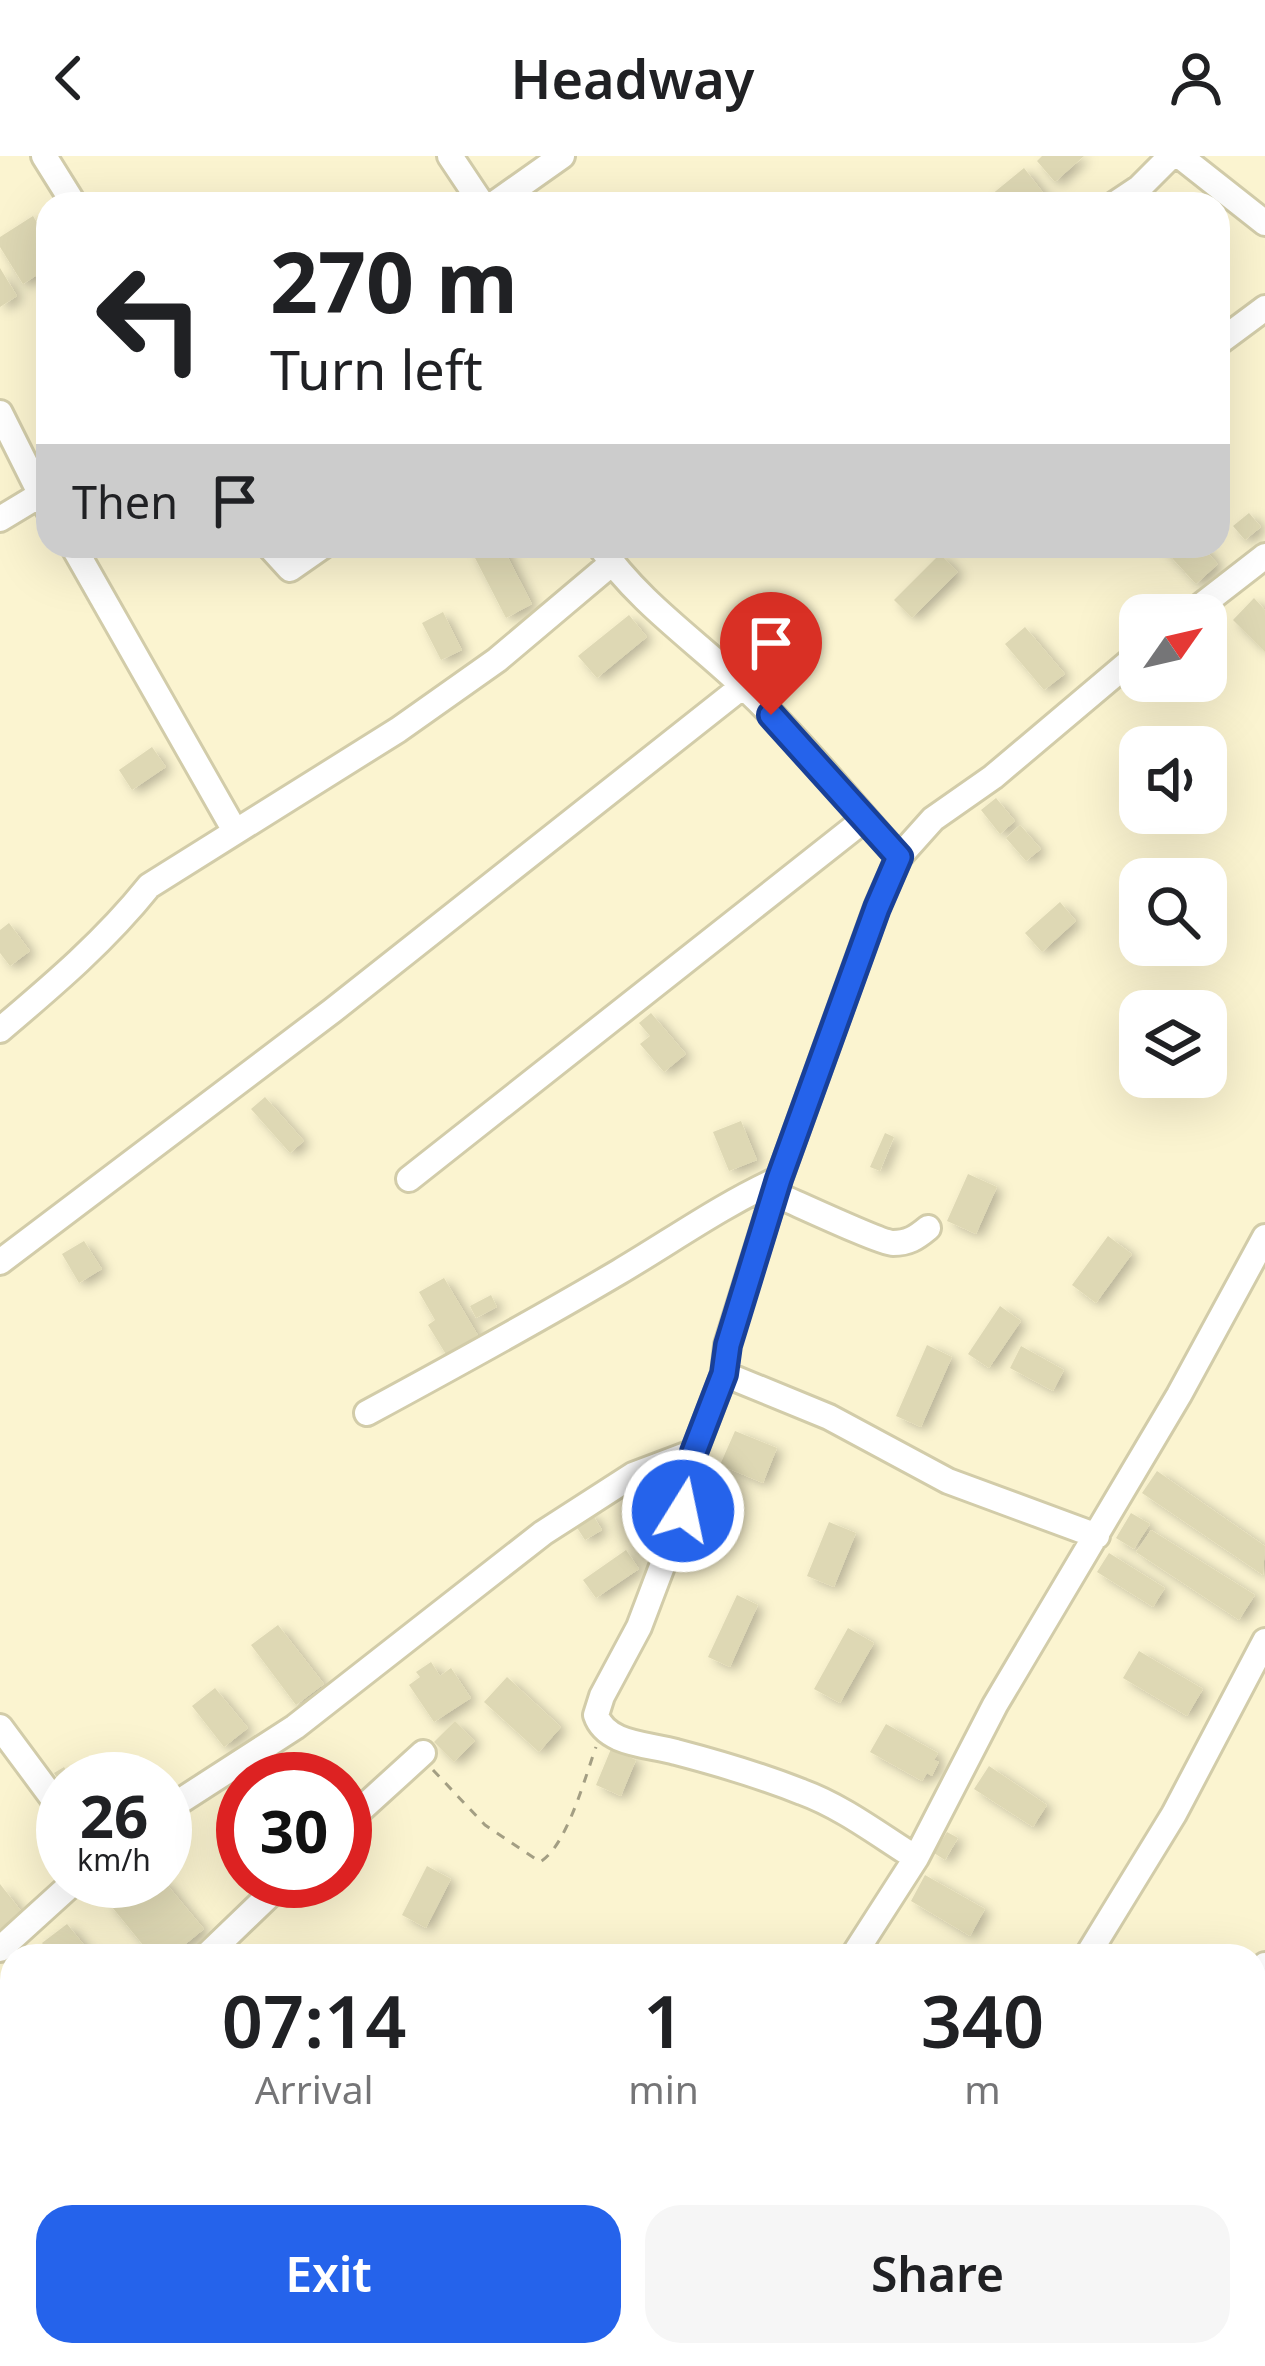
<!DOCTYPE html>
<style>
:root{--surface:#fff;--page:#f6f6f6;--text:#202124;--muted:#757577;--accent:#2563eb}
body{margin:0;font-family:"Noto Sans",sans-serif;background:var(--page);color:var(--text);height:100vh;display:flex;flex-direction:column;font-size:45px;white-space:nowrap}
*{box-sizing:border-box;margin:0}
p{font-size:39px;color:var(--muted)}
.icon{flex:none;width:66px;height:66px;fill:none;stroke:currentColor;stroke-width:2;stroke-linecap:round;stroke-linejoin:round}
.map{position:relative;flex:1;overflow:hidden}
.details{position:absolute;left:0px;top:1788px;width:1266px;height:423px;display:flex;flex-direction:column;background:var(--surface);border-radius:36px 36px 0 0;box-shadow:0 12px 48px #0002}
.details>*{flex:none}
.banner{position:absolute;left:36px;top:36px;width:1194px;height:366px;border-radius:36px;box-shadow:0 12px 48px #0002;background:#fff;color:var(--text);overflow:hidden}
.needle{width:78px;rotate:56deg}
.controls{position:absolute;left:1119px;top:438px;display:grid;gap:24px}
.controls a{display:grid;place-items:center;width:108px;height:108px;border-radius:24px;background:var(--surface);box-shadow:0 12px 48px #0002;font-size:60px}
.speed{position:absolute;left:36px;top:1596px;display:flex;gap:24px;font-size:60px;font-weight:700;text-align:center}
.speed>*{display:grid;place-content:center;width:156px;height:156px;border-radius:50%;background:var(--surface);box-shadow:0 12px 48px #0002;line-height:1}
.speed small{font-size:30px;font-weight:400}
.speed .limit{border:18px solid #d22;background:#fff;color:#111}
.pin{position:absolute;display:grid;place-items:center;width:102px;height:102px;color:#fff;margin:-123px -51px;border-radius:50% 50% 50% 0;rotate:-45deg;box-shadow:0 0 12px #0007}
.pin .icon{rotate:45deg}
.me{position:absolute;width:132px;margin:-66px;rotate:10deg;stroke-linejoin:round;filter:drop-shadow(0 0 9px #0008)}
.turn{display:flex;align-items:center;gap:42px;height:252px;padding:0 36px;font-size:54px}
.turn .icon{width:156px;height:156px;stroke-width:2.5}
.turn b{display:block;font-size:84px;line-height:102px}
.then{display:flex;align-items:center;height:114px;padding:0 36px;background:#0003;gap:24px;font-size:45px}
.eta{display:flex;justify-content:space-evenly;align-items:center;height:204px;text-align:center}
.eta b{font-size:72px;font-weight:600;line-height:84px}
.button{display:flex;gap:24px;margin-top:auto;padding:24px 36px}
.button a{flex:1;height:138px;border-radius:36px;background:var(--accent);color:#fff;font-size:48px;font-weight:600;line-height:138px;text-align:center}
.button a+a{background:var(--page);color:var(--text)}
header{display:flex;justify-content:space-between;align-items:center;height:156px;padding:0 36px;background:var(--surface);font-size:54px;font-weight:600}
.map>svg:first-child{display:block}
</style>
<header><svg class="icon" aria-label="back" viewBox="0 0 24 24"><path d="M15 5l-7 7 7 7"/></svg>Headway<svg class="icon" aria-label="person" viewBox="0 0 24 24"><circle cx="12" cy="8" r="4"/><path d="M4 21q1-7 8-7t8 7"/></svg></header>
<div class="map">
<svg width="1265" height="2210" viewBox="0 0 1265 2210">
<defs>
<filter id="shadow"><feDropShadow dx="6" dy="4" stdDeviation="6" flood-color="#0004"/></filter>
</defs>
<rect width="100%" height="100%" fill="#fbf4d0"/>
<path fill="#ded8b4" filter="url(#shadow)" d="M 1042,0 L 1084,0 L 1055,26 L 1037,5 Z
M 1024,12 L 1052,48 L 998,48 L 991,39 Z
M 33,60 L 48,85 L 45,93 L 48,112 L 23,128 L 0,91 L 0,81 Z
M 0,112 L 17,140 L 0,151 Z
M 1249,357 L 1261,371 L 1245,384 L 1233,370 Z
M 484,390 L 502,390 L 532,448 L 506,462 L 472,396 Z
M 1161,390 L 1201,390 L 1218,408 L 1196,428 Z
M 940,398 L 958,416 L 912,462 L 894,444 Z
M 1254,442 L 1265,454 L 1265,496 L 1233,464 Z
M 443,456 L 462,494 L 441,504 L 422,467 Z
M 629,459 L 647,481 L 597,522 L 578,500 Z
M 1025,471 L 1065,518 L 1044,534 L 1005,488 Z
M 152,591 L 166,611 L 132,634 L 119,614 Z
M 996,642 L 1015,665 L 1000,678 L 981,654 Z
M 1020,669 L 1041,693 L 1026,705 L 1006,682 Z
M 1060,746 L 1076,765 L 1042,796 L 1025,777 Z
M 9,767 L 30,795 L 10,810 L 0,797 L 0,774 Z
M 651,857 L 686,898 L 664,916 L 640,888 L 650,880 L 639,867 Z
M 265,941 L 304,985 L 290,997 L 251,953 Z
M 741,965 L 757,1004 L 729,1015 L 713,976 Z
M 885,977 L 894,981 L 880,1015 L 870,1011 Z
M 968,1018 L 997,1031 L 976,1078 L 947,1065 Z
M 1108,1080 L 1132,1098 L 1096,1147 L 1072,1129 Z
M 84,1085 L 102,1113 L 79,1127 L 62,1098 Z
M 444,1122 L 479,1181 L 447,1200 L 428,1169 L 435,1164 L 419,1136 Z
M 491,1139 L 497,1151 L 476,1162 L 470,1150 Z
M 1000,1150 L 1021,1165 L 989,1212 L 968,1198 Z
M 927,1189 L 952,1201 L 921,1271 L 896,1260 Z
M 1021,1190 L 1064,1214 L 1053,1235 L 1010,1212 Z
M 735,1275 L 777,1292 L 763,1327 L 720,1309 Z
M 1157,1315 L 1265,1390 L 1263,1419 L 1142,1337 Z
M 591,1356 L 602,1374 L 585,1384 L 574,1367 Z
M 1131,1357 L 1150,1368 L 1134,1393 L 1116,1382 Z
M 829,1366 L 856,1377 L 834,1431 L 807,1420 Z
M 1151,1374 L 1255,1439 L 1239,1464 L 1136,1396 Z
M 626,1394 L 639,1413 L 596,1442 L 583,1424 Z
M 1109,1397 L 1165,1432 L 1153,1451 L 1097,1416 Z
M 737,1439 L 758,1449 L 730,1511 L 708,1501 Z
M 278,1469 L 324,1528 L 296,1549 L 251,1489 Z
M 848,1472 L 874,1487 L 840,1547 L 814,1533 Z
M 1139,1495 L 1203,1533 L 1187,1560 L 1123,1522 Z
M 431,1506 L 440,1520 L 451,1512 L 471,1542 L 434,1566 L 409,1529 L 420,1521 L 416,1516 Z
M 507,1521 L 561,1571 L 539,1596 L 484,1546 Z
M 215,1532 L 248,1572 L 224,1591 L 192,1550 Z
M 455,1565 L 475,1585 L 454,1606 L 434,1586 Z
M 886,1568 L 938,1597 L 934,1604 L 939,1606 L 932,1620 L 927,1617 L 922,1625 L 870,1596 Z
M 611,1593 L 636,1604 L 621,1640 L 596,1629 Z
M 91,1607 L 101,1623 L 67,1623 L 70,1621 L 63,1623 L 63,1631 L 54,1617 L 64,1611 L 70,1621 Z
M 989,1610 L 1047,1649 L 1033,1671 L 974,1633 Z
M 947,1676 L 958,1682 L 945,1704 L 934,1697 Z
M 427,1710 L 451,1723 L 426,1772 L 402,1759 Z
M 925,1719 L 985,1753 L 970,1780 L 911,1745 Z
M 134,1725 L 164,1725 L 204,1773 L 171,1800 L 152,1800 L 108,1746 Z
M 0,1728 L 22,1756 L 0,1773 Z
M 67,1768 L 93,1800 L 52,1800 L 42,1787 Z
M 1262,1855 L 1265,1856 L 1265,1894 L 1254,1888 L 1254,1871 Z
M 1254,1946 L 1265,1951 L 1265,1983 L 1254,1979 Z
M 3,2040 L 12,2050 L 12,2067 L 0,2079 Z
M 1254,2114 L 1265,2118 L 1265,2146 L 1254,2141 Z
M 298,2199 L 306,2199 L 321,2206 L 320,2210 L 293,2210 Z
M 521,2199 L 544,2199 L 563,2210 L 514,2210 Z"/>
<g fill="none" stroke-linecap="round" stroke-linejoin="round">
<g stroke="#d2cca9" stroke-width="30">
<path id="minor" d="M 44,0 L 74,48
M 450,0 L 482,48
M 1180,0 L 1265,67
M 494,48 L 562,0
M 1115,48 L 1139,32 L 1171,0
M 1218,187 L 1265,152
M 0,257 L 48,353
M 0,363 L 48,334
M 73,390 L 235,675
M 269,390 L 290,413 L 323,390
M 600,390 C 638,446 696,485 744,531 C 800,584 848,644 899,701
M 1189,459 L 1265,400
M 0,874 C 53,829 105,785 149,730 L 398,574 L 497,504 L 612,407
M 409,1023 L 865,663
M 775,1038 C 794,1046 881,1087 893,1087 C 908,1087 916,1082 928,1072
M 0,1106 L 332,855 L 743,530
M 724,1218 L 829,1261 L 948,1325 L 1097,1380
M 367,1257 C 452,1211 536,1165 619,1116 C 673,1084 722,1049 779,1023
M 0,1571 L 63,1656
M 165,1655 L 295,1571 L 543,1377 L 633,1319 L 694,1296
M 345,1668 L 423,1597
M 916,1702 C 879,1679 843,1651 802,1636 C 762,1620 718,1607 676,1596 C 649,1588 606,1589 596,1559 L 602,1540 L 639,1471 L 683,1355 L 694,1296 L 724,1218 L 727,1189 L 779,1023 L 877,751 L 899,701 L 933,663 L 993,621 L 1140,497
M 0,1793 L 75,1725
M 206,1800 L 284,1725
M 853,1800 L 916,1702 L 995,1549 L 1179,1239 L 1265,1081
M 1087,1800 L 1174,1658 L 1265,1485
M 1254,1827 L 1265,1809
M 0,2014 L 12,2002
M 0,2178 L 12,2185
M 34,2199 L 52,2210
M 619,2210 L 627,2199
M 834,2210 L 841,2199
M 1045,2210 L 1049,2199"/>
</g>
<path stroke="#a39e83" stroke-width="3" stroke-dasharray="9 9" stroke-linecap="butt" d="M 433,1614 L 485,1669 L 540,1706 C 567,1690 585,1621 596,1591"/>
<use href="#minor" stroke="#fff" stroke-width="24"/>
</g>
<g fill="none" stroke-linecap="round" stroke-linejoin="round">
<g stroke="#184099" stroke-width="30">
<path id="route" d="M 683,1355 L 694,1296 L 724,1218 L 728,1189 L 779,1023 L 877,752 L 899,701 L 771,559"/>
</g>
<use href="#route" stroke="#2563eb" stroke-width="21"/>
</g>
</svg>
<div class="controls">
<a><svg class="needle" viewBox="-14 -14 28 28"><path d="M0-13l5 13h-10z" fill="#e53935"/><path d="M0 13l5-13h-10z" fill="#757577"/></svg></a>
<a><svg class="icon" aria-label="sound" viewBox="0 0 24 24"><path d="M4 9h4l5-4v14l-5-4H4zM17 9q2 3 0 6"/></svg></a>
<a><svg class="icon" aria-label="search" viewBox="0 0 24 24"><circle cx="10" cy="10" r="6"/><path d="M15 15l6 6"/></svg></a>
<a><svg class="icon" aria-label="layers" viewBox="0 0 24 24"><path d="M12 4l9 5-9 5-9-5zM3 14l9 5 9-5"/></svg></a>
</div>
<div class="speed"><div>26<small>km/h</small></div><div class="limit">30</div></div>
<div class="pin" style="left:771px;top:559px;background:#d93025"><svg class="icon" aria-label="arrive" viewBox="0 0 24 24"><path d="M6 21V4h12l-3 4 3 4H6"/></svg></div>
<svg class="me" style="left:683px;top:1355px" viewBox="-20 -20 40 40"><circle r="17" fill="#2563eb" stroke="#fff" stroke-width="3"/><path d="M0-11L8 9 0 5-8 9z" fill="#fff"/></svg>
<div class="banner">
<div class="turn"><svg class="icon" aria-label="left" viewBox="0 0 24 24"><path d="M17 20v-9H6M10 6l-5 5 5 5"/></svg><div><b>270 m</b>Turn left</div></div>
<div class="then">Then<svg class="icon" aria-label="arrive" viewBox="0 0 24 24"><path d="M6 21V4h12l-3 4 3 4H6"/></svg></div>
</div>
<section class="details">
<div class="eta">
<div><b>07:14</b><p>Arrival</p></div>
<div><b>1</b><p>min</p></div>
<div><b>340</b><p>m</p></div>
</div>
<div class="button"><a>Exit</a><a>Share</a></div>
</section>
</div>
